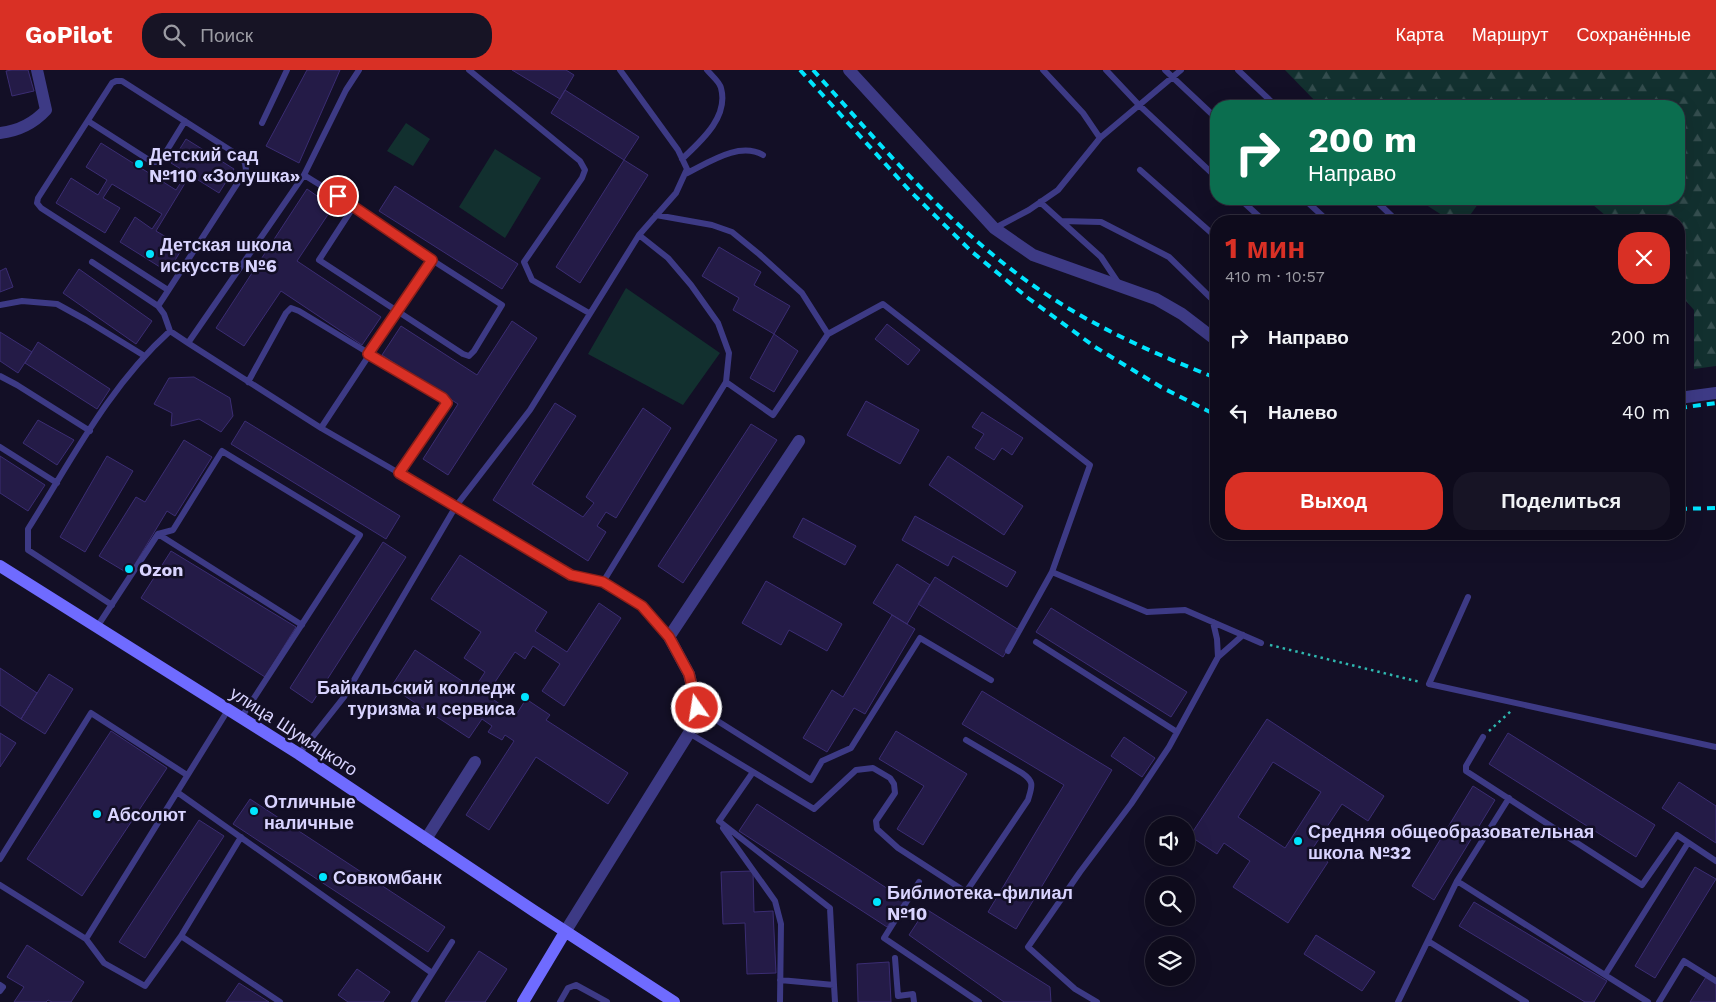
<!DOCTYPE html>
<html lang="ru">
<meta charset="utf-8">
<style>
:root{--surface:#0e0b1c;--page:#171425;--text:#f1f3f6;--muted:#9b9ba3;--line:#2e2b3b;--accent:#d93025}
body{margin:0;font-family:"Work Sans",sans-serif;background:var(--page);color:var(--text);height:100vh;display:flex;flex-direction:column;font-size:19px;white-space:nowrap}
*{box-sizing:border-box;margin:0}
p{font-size:16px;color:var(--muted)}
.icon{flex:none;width:28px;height:28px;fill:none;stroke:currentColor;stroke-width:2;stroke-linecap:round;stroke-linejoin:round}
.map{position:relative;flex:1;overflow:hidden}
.panel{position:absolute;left:1210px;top:145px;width:475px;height:325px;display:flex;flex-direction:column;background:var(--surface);border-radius:20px;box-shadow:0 5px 20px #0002,0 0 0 1px var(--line)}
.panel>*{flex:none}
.guide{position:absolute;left:1210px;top:30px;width:475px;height:105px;border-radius:20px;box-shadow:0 5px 20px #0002,0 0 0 1px var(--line);background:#0b6e4f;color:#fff;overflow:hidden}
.buttons{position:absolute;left:1145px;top:746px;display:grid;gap:10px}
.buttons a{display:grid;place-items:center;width:50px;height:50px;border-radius:50%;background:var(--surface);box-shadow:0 5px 20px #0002,0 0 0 1px var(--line);font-size:25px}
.pin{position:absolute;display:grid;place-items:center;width:42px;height:42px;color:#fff;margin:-21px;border:2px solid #fff;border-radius:50%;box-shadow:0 1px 5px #0007}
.me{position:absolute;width:55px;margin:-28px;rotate:347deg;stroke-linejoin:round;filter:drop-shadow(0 0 4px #0008)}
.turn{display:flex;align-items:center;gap:18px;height:105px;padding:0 15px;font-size:22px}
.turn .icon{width:65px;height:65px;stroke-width:2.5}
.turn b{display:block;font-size:35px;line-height:42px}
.round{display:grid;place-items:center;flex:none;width:52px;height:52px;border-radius:20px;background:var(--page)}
.summary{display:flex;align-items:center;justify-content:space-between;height:85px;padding:0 15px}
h1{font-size:30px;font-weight:700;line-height:38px;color:var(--accent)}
.button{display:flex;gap:10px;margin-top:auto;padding:10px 15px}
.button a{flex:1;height:58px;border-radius:20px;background:var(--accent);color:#fff;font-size:20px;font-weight:700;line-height:58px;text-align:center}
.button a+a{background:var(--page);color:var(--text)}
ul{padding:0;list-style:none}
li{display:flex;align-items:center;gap:15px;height:75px;padding:0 15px}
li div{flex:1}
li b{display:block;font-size:19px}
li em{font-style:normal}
header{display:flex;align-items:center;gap:30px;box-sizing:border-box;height:70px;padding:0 25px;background:var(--accent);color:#fff}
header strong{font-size:24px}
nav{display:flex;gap:28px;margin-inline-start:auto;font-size:18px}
.search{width:350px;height:45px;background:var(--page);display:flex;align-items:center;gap:12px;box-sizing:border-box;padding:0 18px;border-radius:20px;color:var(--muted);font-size:19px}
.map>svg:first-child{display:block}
</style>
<header>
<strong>GoPilot</strong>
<div class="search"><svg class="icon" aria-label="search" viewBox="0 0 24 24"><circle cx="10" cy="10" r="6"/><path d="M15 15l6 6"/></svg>Поиск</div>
<nav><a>Карта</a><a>Маршрут</a><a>Сохранённые</a></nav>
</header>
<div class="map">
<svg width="1716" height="932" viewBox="0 0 1716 932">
<defs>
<pattern id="forest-firs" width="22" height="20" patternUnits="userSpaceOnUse" patternTransform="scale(1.25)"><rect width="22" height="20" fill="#12302f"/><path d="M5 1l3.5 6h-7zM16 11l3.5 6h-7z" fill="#344d4e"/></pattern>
</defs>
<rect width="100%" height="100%" fill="#130f26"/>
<path fill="#12302f" d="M 406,53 L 430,69 L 413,96 L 387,81 Z
M 495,79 L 541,108 L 505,168 L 459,137 Z
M 626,218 L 720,283 L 683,335 L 588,284 Z"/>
<path fill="url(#forest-firs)" d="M 1285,0 L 1716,0 L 1716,296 L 1694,299 L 1694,240 L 1679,223 L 1679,151 L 1612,151 L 1586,129 L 1679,129 L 1679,36 L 1320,36 Z
M 1417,129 L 1477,129 L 1478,134 L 1468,148 L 1445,147 Z"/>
<path fill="#241b47" stroke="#3b2d73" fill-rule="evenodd" d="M 12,0 L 28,0 L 34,21 L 12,26 L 6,1 Z
M 307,0 L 340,0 L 299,93 L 266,76 Z
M 512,0 L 566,0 L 574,5 L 560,29 Z
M 565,20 L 639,67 L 624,90 L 551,43 Z
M 186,69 L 234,99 L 219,123 L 190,105 L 156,161 L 183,177 L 168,202 L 120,172 L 135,147 L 152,159 L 162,144 L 112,114 L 103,128 L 120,138 L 105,163 L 56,133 L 71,108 L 98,125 L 107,110 L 86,97 L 101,73 L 176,120 L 187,103 L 171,93 Z
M 624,90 L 648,105 L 580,213 L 556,197 Z
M 395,116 L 518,194 L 502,219 L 379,141 Z
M 307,119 L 333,137 L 297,191 L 381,247 L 362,275 L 281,221 L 244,276 L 216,258 Z
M 719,177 L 761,202 L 754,215 L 790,236 L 774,264 L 733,240 L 739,228 L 702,206 Z
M 6,198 L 13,217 L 0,222 L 0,201 Z
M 79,199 L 152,251 L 136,274 L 63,223 Z
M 512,251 L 537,268 L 448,405 L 423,389 L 458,334 L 382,285 L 401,256 L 477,305 Z
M 887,254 L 920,280 L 908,295 L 875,269 Z
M 0,262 L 32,282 L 18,303 L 0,291 Z
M 774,264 L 798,281 L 774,322 L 750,308 Z
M 38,272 L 110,319 L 97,339 L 25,293 Z
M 194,307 L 230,328 L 233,346 L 221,362 L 199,349 L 171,356 L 172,343 L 154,334 L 169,308 Z
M 866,331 L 919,360 L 900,394 L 847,365 Z
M 555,333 L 576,346 L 532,414 L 583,447 L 594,433 L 586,427 L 643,338 L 671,358 L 616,448 L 606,442 L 597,456 L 606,462 L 588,491 L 493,430 Z
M 982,342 L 1023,368 L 1012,385 L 1002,378 L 994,390 L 975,378 L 984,364 L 972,357 Z
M 38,350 L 74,370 L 57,395 L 23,373 Z
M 245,351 L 400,446 L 386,469 L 231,374 Z
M 751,354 L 777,370 L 683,513 L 658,496 Z
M 184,370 L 212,387 L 175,446 L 167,441 L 129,504 L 99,486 L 136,427 L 145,432 Z
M 0,386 L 45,415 L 28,441 L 0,423 Z
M 107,386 L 133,401 L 85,482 L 60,467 Z
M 948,386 L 1023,436 L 1004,465 L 929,415 Z
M 915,446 L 1016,502 L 1007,517 L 953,486 L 948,496 L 902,470 Z
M 803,448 L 856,476 L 845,495 L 793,467 Z
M 383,472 L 406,487 L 312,633 L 290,618 Z
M 171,481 L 296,557 L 265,607 L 141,528 Z
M 460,485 L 547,542 L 535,561 L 567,582 L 599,533 L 621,548 L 564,636 L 542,621 L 560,594 L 533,576 L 525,589 L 515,582 L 489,621 L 494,624 L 491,628 L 516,645 L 526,629 L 550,645 L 546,650 L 628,703 L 608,734 L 536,687 L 489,760 L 466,745 L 514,671 L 505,665 L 502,670 L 488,662 L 492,656 L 482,649 L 469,668 L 391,617 L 415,580 L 474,619 L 485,602 L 464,588 L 481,562 L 431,529 Z
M 897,494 L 930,515 L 907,554 L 873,533 Z
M 935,507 L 1019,560 L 1003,587 L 918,534 Z
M 766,511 L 842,554 L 827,581 L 789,560 L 781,575 L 742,553 Z
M 1051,538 L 1187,622 L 1171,647 L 1036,562 Z
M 892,545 L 915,559 L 865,644 L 854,638 L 827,682 L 803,668 L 832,620 L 843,627 Z
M 0,598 L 37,623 L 21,649 L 0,635 Z
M 49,604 L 73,619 L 45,664 L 21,649 Z
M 982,621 L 1112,700 L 1016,859 L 988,842 L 1064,715 L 962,654 Z
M 1267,649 L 1384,726 L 1368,751 L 1342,734 L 1311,781 L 1328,792 L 1288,853 L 1233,817 L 1250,791 L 1224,773 L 1217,784 L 1190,766 ZM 1273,692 L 1321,722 L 1285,778 L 1238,747 Z
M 111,661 L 167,698 L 82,826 L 27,789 Z
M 896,661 L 967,704 L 923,775 L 897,759 L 924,716 L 879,689 Z
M 0,663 L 16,673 L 0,697 Z
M 1508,663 L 1655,755 L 1636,787 L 1489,694 Z
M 1124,667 L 1155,688 L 1142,707 L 1111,686 Z
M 1679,712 L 1716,736 L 1716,773 L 1662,738 Z
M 1473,716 L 1495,730 L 1434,830 L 1412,816 Z
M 250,729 L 445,857 L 428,882 L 233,754 Z
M 757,734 L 905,830 L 887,857 L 739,761 Z
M 199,750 L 224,766 L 145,888 L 119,872 Z
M 1695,797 L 1716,809 L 1655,908 L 1635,896 Z
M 753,801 L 754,842 L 773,841 L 776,903 L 747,904 L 745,853 L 723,854 L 721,802 Z
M 1474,832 L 1607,911 L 1594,932 L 1585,932 L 1459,856 Z
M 926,839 L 1050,917 L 1051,932 L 1004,932 L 909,865 Z
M 1316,865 L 1375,902 L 1362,921 L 1304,884 Z
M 27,875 L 84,912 L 71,932 L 52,932 L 48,930 L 46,932 L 14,932 L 24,917 L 7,907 Z
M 479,881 L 507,899 L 485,932 L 445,932 Z
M 889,892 L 891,932 L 858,932 L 857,894 Z
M 357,899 L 390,922 L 383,932 L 348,932 L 338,925 Z
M 1706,907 L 1716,914 L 1716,932 L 1690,932 Z
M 239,913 L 269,932 L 226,932 Z"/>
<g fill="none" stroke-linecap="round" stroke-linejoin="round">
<path stroke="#2fb8b0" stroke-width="2.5" stroke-dasharray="2.5 4" stroke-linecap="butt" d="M 1270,575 L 1420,612
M 1489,661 L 1511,641"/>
<path stroke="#3d3a85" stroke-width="6" d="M 469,0 L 580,91 L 585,100 L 582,108 L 524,192 L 532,210 L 589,243
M 1043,0 L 1083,43 L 1100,68
M 1106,0 L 1139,35 L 1216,107
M 1165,0 L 1216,48
M 1238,0 L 1276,36
M 88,51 L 152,92 L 156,92 L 161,90 L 185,51
M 262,53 L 287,0
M 682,89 C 701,71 729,47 721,18 C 720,12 711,5 707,0
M 1140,100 L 1216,167
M 685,104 C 708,93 739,71 763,85
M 304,105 L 354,136 L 432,190 L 502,235 L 474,281 L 469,286 L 463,284 L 319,190 L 354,136
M 1240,129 L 1264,151
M 1304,129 L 1328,151
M 1374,129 L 1397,151
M 1040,132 L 1061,151 L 1101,152 L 1169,187 L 1216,233
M 656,145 L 712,155 L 732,162 L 759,184 L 802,223 L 828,264
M 1061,151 L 1101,187 L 1119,214
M 995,158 L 1029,140 L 1058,120 L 1100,68 L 1181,0
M 639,165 L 668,188 L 691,215 L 718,253 L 729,283 L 726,312
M 92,192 L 158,236 L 164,244 L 170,261 L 188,273 L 321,358 L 456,436 L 571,505 L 603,512 L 642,536 L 669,567
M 0,235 L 22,231 L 57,234 L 86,250 L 143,285
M 158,236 L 164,227 L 246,100 L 245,93 L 241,87 L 122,11 L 116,11 L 112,13 L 38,128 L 37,133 L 41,138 L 168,220
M 188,273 L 304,105 L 346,20 L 359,0
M 0,306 L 17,315 L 90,361
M 248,312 L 286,243 L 291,238 L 299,241 L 443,328 L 447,333 L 399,403
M 321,358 L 432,190
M 0,377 L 57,413
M 158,464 L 302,555
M 603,512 L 726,312 L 773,345 L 828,264 L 883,234 L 1090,395 L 1052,502
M 1468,527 L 1429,614 L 1716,677
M 112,535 L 28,480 L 28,459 C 71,391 109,316 170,261
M 1213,552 L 1217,569 L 1218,587
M 97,557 L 158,464 L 173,460 L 222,381 L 360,465 L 241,648
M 1036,572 L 1177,662
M 1008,581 L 1052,502 L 1147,542 L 1185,540 L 1261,573
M 697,638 L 811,710 L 822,691 L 851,678 L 920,568 L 991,610
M 228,640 L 86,869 L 104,893 L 145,916 L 181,866 L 241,767
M 689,663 L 814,739 L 856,700 L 873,698 L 890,708 L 894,714 L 895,723 L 876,751 L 877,759 L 898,778 L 966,822 L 1028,730 C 1032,716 1035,712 1022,703 L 966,670
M 1483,667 L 1466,696 L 1466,701 L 1642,815 L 1677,765 L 1716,791
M 299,684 L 344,627 L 456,436 L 530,340 L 639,165 L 676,123 L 687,99 L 678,80 L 620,0
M 177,722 L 432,903
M 719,751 L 830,838 L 834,915
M 719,751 L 753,702
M 723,758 L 775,831 L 781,854 L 780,932
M 0,789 L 91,643 L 187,705
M 1457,811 L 1605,905 L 1688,773
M 919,812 L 884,868 L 979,932
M 0,815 L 86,869
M 181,866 L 280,932
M 1428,871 L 1526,932
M 895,888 L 898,926 L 913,924 L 914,932
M 1605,905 L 1648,932
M 780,910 L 834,915 L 835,932
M 0,915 L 3,917 L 0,921
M 414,932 L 452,872
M 560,932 L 568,918 L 576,915 L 607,932
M 1097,932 L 1075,919 L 1028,877 L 1080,802 L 1131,734 L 1169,677 L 1218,587 L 1243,565
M 1398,932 L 1457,811 L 1509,728
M 1659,932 L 1684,891 L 1716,911"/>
<path stroke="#3d3a85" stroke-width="12" d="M 849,0 L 994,158 L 1033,185 L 1156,229 L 1182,244 L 1216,270
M 0,63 C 18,61 34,53 46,40 L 37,0
M 1679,328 L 1716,323
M 426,769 L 475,692
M 565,862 L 689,663 L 697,638 L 689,604 L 669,567 L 799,371"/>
<path stroke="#6f6bff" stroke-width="12" d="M 0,496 L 299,684 L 534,841 L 674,932
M 523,932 L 565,862"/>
<path stroke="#00e5ff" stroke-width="4" stroke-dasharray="8 6" stroke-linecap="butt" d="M 800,0 L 909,120 L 971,181 L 1028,228 L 1095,277 L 1161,317 L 1216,345
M 813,0 C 882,76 949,157 1034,216 C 1091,256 1153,283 1216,308
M 1679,338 L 1716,333
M 1679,439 L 1716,438"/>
</g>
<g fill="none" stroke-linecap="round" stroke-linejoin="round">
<g stroke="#8d1f18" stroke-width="12">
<path id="route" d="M 338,126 L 432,190 L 368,284 L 443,328 L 447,333 L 399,403 L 571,505 L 603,512 L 642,536 L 669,567 L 689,604 L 697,638"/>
</g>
<use href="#route" stroke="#d93025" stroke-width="9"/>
</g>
<g fill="#00e5ff" stroke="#130f26" stroke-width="2">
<circle cx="139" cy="94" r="5"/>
<circle cx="150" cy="184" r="5"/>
<circle cx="129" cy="499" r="5"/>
<circle cx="525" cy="627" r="5"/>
<circle cx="254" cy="741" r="5"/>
<circle cx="97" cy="744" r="5"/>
<circle cx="1298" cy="771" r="5"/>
<circle cx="323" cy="807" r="5"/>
<circle cx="877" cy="832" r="5"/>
</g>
<g text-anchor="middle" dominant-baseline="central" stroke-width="5" stroke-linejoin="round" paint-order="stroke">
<g font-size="18" font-weight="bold" fill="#d9d4ff" stroke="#130f26" text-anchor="start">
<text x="149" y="84">Детский сад<tspan x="149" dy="21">№110 «Золушка»</tspan></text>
<text x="160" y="174">Детская школа<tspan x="160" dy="21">искусств №6</tspan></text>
<text x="139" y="499">Ozon</text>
<text x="515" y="617" text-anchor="end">Байкальский колледж<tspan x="515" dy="21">туризма и сервиса</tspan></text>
<text x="264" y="731">Отличные<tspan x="264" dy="21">наличные</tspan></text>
<text x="107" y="744">Абсолют</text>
<text x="1308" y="761">Средняя общеобразовательная<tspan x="1308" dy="21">школа №32</tspan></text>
<text x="333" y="807">Совкомбанк</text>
<text x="887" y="822">Библиотека-филиал<tspan x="887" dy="21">№10</tspan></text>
</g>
<g font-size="18" fill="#d9d4ff" stroke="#130f26">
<text transform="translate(294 661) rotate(33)">улица Шумяцкого</text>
</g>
</g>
</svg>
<div class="buttons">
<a><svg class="icon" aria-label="sound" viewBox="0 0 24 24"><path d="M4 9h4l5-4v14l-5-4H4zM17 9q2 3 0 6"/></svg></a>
<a><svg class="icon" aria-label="search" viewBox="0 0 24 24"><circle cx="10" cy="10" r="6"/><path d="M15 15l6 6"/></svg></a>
<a><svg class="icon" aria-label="layers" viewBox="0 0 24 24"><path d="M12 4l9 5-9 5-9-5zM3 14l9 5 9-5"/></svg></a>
</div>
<div class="pin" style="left:338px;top:126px;background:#d93025"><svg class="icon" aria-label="arrive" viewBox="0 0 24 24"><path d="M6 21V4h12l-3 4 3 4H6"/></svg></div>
<svg class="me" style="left:697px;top:638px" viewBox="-20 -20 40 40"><circle r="17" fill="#d93025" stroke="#fff" stroke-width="3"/><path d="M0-11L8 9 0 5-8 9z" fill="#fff"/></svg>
<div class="guide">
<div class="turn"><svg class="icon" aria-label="right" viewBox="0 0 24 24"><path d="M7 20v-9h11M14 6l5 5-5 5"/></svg><div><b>200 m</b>Направо</div></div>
</div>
<section class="panel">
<div class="summary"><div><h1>1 мин</h1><p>410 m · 10:57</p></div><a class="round" style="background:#d93025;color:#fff"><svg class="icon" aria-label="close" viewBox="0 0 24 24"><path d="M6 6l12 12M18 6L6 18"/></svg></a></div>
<ul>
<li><svg class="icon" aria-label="right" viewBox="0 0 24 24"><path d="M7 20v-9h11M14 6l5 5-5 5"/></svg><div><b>Направо</b></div><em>200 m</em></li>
<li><svg class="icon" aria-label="left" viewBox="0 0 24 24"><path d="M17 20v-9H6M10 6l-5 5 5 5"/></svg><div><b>Налево</b></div><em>40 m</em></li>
</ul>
<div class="button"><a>Выход</a><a>Поделиться</a></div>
</section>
</div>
